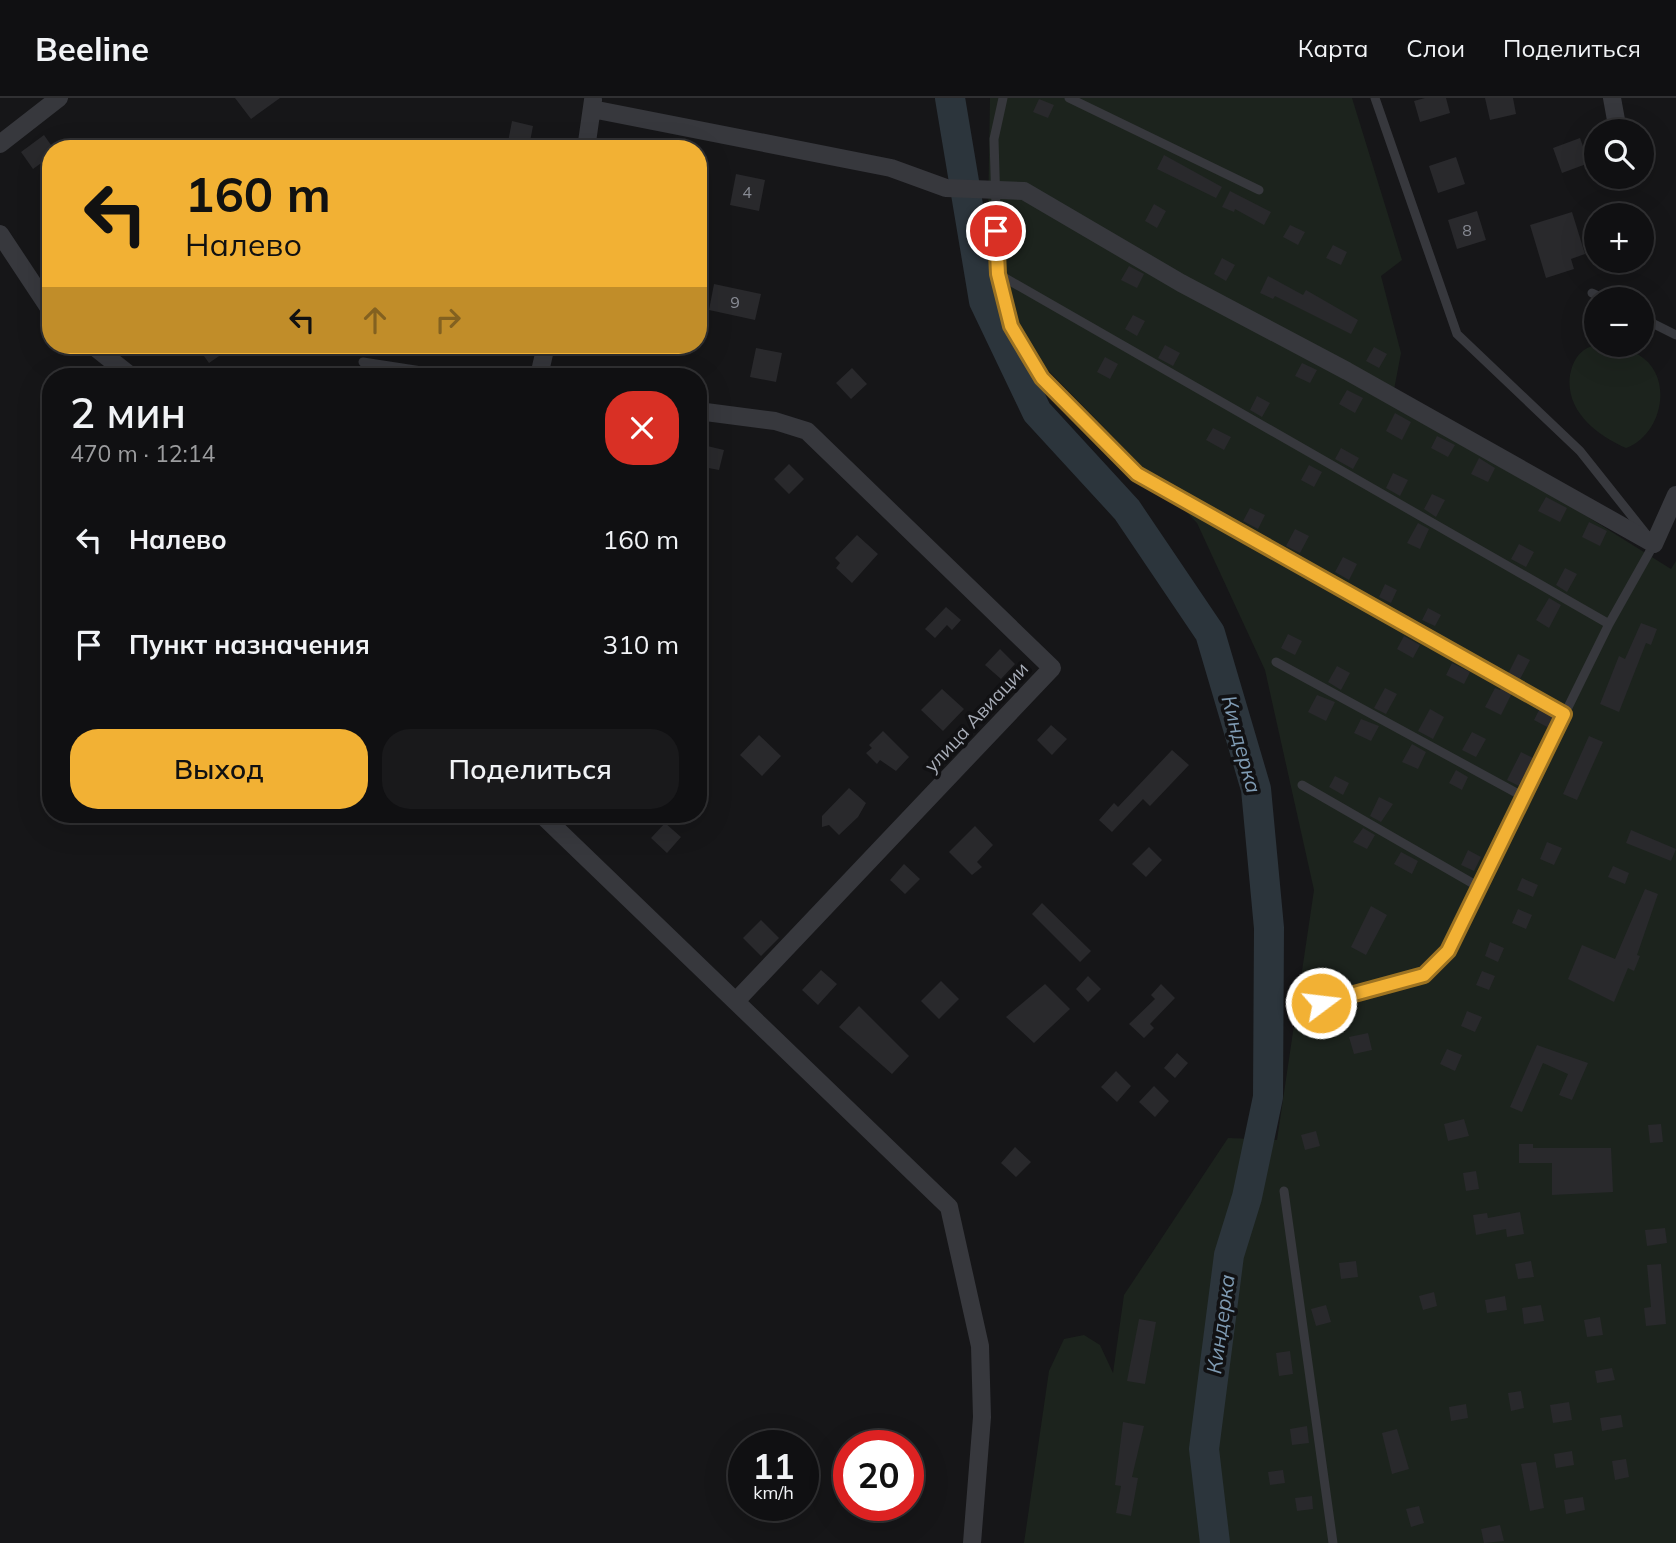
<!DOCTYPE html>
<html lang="ru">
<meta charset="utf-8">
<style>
:root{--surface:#101012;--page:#19191b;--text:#f1f3f6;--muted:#9c9d9f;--line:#303032;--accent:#f2b134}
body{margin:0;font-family:Mulish,sans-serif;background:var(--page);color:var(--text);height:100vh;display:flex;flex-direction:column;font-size:26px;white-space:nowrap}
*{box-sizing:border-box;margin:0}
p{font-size:23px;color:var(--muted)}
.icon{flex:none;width:38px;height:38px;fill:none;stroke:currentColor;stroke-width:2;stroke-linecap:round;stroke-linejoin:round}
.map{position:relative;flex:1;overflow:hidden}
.drawer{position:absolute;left:42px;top:270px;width:665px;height:455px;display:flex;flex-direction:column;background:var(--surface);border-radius:28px;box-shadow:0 7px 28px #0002,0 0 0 2px var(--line)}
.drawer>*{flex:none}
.guide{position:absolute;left:42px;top:42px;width:665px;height:214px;border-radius:28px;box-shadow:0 7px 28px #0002,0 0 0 2px var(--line);background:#f2b134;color:#111;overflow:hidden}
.controls{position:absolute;left:1584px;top:21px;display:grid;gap:14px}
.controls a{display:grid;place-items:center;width:70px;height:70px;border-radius:50%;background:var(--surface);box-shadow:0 7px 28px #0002,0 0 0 2px var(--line);font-size:35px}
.speed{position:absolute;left:728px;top:1332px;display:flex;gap:14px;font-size:35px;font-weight:700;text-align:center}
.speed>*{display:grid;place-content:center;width:91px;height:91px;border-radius:50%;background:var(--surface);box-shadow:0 7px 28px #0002,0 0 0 2px var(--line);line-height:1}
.speed small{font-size:18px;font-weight:400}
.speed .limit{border:10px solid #d22;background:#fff;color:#111}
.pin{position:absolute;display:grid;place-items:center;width:60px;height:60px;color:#fff;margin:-30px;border:4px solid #fff;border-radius:50%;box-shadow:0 2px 7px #0007}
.me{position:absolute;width:77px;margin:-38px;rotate:75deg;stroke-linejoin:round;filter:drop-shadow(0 0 5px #0008)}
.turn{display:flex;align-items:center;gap:24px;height:147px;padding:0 28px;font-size:32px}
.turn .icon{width:91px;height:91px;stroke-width:2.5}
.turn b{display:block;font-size:49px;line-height:60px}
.lanes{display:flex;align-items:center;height:66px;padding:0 28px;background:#0003;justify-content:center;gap:35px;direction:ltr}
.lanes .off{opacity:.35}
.round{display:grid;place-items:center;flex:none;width:74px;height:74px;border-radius:28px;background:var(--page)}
.overview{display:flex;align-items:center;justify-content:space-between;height:119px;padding:0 28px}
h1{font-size:42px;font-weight:600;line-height:52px}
.button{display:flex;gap:14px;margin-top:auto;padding:14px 28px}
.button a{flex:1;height:80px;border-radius:28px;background:var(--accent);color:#111;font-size:28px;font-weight:600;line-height:80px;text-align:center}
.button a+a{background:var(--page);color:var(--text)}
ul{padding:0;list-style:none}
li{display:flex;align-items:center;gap:21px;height:105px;padding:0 28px}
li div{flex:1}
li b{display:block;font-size:26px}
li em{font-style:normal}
header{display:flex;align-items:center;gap:42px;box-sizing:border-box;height:98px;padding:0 35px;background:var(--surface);border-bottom:2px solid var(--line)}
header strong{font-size:33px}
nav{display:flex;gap:38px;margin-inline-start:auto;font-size:24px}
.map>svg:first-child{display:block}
</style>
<header>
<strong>Beeline</strong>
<nav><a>Карта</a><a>Слои</a><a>Поделиться</a></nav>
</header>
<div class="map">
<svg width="1676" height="1445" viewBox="0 0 1676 1445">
<rect width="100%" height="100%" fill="#161618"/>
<path fill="#1c231d" d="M 990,0 L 1352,0 L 1402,162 L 1381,178 L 1401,255 L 1393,297 L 1671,471 L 1676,463 L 1676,1445 L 1024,1445 L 1049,1273 L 1064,1241 L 1084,1237 L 1100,1247 L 1113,1275 L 1124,1197 L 1228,1040 L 1277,1042 L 1314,792 L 1265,572 L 1197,425 L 1041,265 L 987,177 Z
M 1592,248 C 1609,249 1624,248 1639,257 C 1675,279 1662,337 1626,350 C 1597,337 1565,313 1570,277 C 1573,263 1578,253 1592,248 Z"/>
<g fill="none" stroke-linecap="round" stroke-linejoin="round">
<path stroke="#2c353c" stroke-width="30" d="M 950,0 L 984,203 L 1037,314 L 1127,412 L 1210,535 L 1256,691 L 1269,830 L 1268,999 L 1247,1099 L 1229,1157 L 1204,1351 L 1215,1445"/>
</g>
<path fill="#29292c" d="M 235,0 L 280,0 L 251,21 Z
M 1425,0 L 1446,0 L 1450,15 L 1420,24 L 1414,3 Z
M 1485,0 L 1513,0 L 1516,16 L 1490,22 Z
M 1039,1 L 1054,7 L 1048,20 L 1033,14 Z
M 512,23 L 533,28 L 529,49 L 508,44 Z
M 44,37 L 51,47 L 51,58 L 33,71 L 21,54 Z
M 1580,40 L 1589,65 L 1562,75 L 1553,50 Z
M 1164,57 L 1222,89 L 1216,100 L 1157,71 Z
M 1456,59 L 1465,86 L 1438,95 L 1429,68 Z
M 736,76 L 765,82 L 759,113 L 730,107 Z
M 1230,93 L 1271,114 L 1264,127 L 1235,111 L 1234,114 L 1222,109 Z
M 1154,106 L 1166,113 L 1157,130 L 1145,123 Z
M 1477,113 L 1486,142 L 1457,151 L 1448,122 Z
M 1572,114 L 1585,156 L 1571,161 L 1574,171 L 1546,180 L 1530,127 Z
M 1290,127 L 1305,134 L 1298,147 L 1283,139 Z
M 1333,147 L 1347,154 L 1341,167 L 1326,160 Z
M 1222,160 L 1235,167 L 1226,183 L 1214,176 Z
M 1129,168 L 1144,176 L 1137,190 L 1121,182 Z
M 1268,178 L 1303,197 L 1306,192 L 1358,222 L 1351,236 L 1275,198 L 1273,201 L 1260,195 Z
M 714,186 L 761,196 L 755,222 L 709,212 Z
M 1133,217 L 1145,223 L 1137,238 L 1125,231 Z
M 196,247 L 235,247 L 209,265 Z
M 1165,247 L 1180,255 L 1173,268 L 1158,260 Z
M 1374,249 L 1387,256 L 1379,270 L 1366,263 Z
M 756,250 L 782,255 L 776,284 L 750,279 Z
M 1105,259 L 1118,266 L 1110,281 L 1097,274 Z
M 1302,265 L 1317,272 L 1310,285 L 1295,278 Z
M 852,270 L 867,286 L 851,301 L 836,285 Z
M 1347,292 L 1363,300 L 1355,315 L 1339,306 Z
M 1257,298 L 1270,305 L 1262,319 L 1250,312 Z
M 1395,315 L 1411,324 L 1402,342 L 1386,333 Z
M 1213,330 L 1231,339 L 1224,352 L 1206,342 Z
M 1437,338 L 1455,347 L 1448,359 L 1431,350 Z
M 703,347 L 724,352 L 719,372 L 698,368 Z
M 1341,350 L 1359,360 L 1353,371 L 1335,361 Z
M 1479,360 L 1495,370 L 1488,384 L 1471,376 Z
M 789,366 L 804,381 L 789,396 L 774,381 Z
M 1309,367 L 1322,374 L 1314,389 L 1301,382 Z
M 1393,375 L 1408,382 L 1400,398 L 1386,390 Z
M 1432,396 L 1445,402 L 1436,419 L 1424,411 Z
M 1546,399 L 1567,410 L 1560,424 L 1538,413 Z
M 1250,410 L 1265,417 L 1258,431 L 1243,423 Z
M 1589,424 L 1607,433 L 1600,448 L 1582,439 Z
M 1418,425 L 1429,431 L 1420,451 L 1407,445 Z
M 1295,431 L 1309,438 L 1300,455 L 1286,448 Z
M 857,437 L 878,456 L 852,485 L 836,470 L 840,465 L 835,460 Z
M 1519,446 L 1534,454 L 1526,469 L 1511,461 Z
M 1343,459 L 1357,466 L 1349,482 L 1335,474 Z
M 1565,470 L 1577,476 L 1567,494 L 1556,487 Z
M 1385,486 L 1397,492 L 1391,505 L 1379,499 Z
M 1549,500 L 1561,507 L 1549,530 L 1536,522 Z
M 946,509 L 961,522 L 952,532 L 947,527 L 935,540 L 925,531 Z
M 1428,510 L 1441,517 L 1435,528 L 1422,522 Z
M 1641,525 L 1657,531 L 1651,547 L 1646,545 L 1619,614 L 1600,606 L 1619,558 L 1625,561 Z
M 1288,536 L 1302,543 L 1295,557 L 1281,550 Z
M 1404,538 L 1420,547 L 1413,560 L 1397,551 Z
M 1000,551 L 1015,566 L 1001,581 L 985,567 Z
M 1518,556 L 1530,562 L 1519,583 L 1508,576 Z
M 1452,565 L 1470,574 L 1464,586 L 1446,577 Z
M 1337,568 L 1350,575 L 1341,592 L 1328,584 Z
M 1501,589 L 1512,595 L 1501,617 L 1485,609 L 1495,590 L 1500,592 Z
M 1385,590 L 1397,596 L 1386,616 L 1374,610 Z
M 942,591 L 964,611 L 943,633 L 921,612 Z
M 1317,597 L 1335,604 L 1326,623 L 1308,614 Z
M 1540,610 L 1555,619 L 1549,630 L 1534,622 Z
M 1430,611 L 1444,619 L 1433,641 L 1418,633 Z
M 1361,621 L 1379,628 L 1371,643 L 1354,635 Z
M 1051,627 L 1067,641 L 1052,657 L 1037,642 Z
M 883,633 L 909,659 L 896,673 L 880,662 L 877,666 L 866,655 L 872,650 L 869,647 Z
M 1472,634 L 1486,641 L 1476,659 L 1462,652 Z
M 759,637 L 781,658 L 762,678 L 740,657 Z
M 1589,638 L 1603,644 L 1577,702 L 1563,696 Z
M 1412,646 L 1426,654 L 1418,671 L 1402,664 Z
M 1172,652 L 1189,667 L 1150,708 L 1143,701 L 1112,734 L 1099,722 L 1114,705 L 1118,709 Z
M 1521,654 L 1535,661 L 1521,689 L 1507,682 Z
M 1456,672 L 1468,679 L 1462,692 L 1449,685 Z
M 1335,678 L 1349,685 L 1343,697 L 1329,689 Z
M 849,690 L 866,705 L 858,719 L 839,737 L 829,727 L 822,729 L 822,718 Z
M 1379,699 L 1393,706 L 1381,724 L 1370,718 Z
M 665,725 L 681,739 L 667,755 L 651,740 Z
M 975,728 L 993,747 L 977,764 L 982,769 L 972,777 L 949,754 Z
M 1363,730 L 1375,737 L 1367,751 L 1353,744 Z
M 1631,732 L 1676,751 L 1671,763 L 1626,745 Z
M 1547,744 L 1562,750 L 1554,767 L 1540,761 Z
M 1149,749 L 1162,762 L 1146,779 L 1132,766 Z
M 1468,752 L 1481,759 L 1474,773 L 1461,767 Z
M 1401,754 L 1418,763 L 1412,776 L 1394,766 Z
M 904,766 L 920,781 L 905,796 L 890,782 Z
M 1613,768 L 1629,775 L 1625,786 L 1608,779 Z
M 1522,780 L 1538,787 L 1533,799 L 1517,792 Z
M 1645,791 L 1658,796 L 1637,857 L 1640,858 L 1634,873 L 1628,870 L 1614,904 L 1568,881 L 1582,847 L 1615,861 Z
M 1042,805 L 1091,853 L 1080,864 L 1032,816 Z
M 1371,808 L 1387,817 L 1366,857 L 1351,849 Z
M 1518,811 L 1532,817 L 1526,831 L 1512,825 Z
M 761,822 L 779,840 L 761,858 L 743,840 Z
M 1490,844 L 1504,850 L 1498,864 L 1485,858 Z
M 821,872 L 837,886 L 818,907 L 802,892 Z
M 1482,873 L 1495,878 L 1489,892 L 1476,887 Z
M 1088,878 L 1101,891 L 1088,904 L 1076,891 Z
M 941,883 L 959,901 L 939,921 L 921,903 Z
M 1045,886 L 1070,911 L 1034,945 L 1006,919 Z
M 1161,886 L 1175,900 L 1150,926 L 1154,930 L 1144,940 L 1129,926 L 1155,901 L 1151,897 Z
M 859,908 L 909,958 L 892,976 L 839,929 Z
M 1467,913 L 1482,919 L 1475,934 L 1461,928 Z
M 1368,935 L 1372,952 L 1354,956 L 1349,939 Z
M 1537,947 L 1588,965 L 1572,1002 L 1559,997 L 1568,976 L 1543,965 L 1522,1014 L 1510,1009 Z
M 1447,951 L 1462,957 L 1455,973 L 1440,966 Z
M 1177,955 L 1188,965 L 1175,980 L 1164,970 Z
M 1116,973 L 1131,988 L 1117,1004 L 1101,989 Z
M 1154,988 L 1169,1003 L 1155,1019 L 1139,1004 Z
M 1464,1021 L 1469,1038 L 1448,1043 L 1444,1026 Z
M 1661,1026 L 1663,1044 L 1650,1045 L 1648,1027 Z
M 1316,1033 L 1320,1048 L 1305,1052 L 1301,1037 Z
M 1519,1046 L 1533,1046 L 1533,1050 L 1611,1050 L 1613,1094 L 1552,1097 L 1552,1065 L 1519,1065 Z
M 1015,1049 L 1031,1064 L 1016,1079 L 1001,1065 Z
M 1476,1073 L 1479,1091 L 1466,1093 L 1463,1075 Z
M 1520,1114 L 1524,1136 L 1507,1139 L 1506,1131 L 1476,1137 L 1473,1117 L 1487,1115 L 1488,1120 Z
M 1665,1130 L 1667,1145 L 1647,1148 L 1645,1132 Z
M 1356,1163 L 1358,1179 L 1341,1181 L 1339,1165 Z
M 1531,1163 L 1534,1179 L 1518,1181 L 1515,1166 Z
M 1661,1166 L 1666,1226 L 1646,1228 L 1644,1210 L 1651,1209 L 1647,1167 Z
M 1434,1194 L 1437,1208 L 1423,1212 L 1419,1198 Z
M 1505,1198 L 1507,1212 L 1487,1215 L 1485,1202 Z
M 1326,1207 L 1331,1224 L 1316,1228 L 1311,1211 Z
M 1541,1207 L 1544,1223 L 1524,1226 L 1522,1210 Z
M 1600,1219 L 1603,1237 L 1587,1239 L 1584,1222 Z
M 1139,1221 L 1156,1224 L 1145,1286 L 1127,1283 Z
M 1290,1253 L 1293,1276 L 1279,1278 L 1276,1255 Z
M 1612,1270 L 1615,1282 L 1597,1285 L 1595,1273 Z
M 1521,1293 L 1524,1310 L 1511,1313 L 1508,1295 Z
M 1569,1304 L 1572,1322 L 1553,1325 L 1550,1307 Z
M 1466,1306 L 1468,1320 L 1451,1323 L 1449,1309 Z
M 1621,1317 L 1623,1329 L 1602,1333 L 1600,1320 Z
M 1123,1324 L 1144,1328 L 1132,1379 L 1138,1380 L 1131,1418 L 1116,1415 L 1121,1388 L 1115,1387 Z
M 1307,1328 L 1309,1345 L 1292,1347 L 1290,1331 Z
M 1397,1331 L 1409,1371 L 1392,1376 L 1382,1335 Z
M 1572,1353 L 1574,1367 L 1556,1370 L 1554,1356 Z
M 1626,1361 L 1629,1379 L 1615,1382 L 1612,1363 Z
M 1536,1364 L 1544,1410 L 1530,1413 L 1521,1366 Z
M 1283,1372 L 1285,1385 L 1270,1387 L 1268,1374 Z
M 1312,1398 L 1313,1411 L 1297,1413 L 1295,1400 Z
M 1583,1399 L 1585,1412 L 1566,1416 L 1564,1402 Z
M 1419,1408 L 1424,1425 L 1411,1429 L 1406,1411 Z
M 1500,1427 L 1504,1443 L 1484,1445 L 1481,1431 Z"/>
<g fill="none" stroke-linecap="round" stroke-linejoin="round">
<path stroke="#37383d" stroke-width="9" d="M 1003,0 L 994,41 L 998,176 L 1609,526
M 1069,0 L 1259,92
M 998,176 L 1011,228 L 1042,280 L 1137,376 L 1564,616
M 1592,195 L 1605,201
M 1642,220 L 1676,237
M 363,264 L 454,278
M 1276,564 L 1524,699
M 1302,687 L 1479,789
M 1321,905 L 1424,877 L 1448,853 L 1609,526 L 1654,446 L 1580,353 L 1457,236 L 1375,0
M 1284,1093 L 1333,1445"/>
<path stroke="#37383d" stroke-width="18" d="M 1612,0 L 1618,33
M 592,11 L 891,70 L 946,90 L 1024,93 L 1181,185 L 1347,273 L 1654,446 L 1676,397
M 0,46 L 59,0
M 586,51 L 593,2
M 0,136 L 51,213
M 92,247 L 131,278
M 539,278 L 546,247
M 698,313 L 775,323 L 807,333 L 1052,570 L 736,903
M 541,716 L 949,1109 L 980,1248 L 982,1319 L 972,1445"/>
</g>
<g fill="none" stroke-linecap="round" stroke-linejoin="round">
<g stroke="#9d7322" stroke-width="18">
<path id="route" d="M 996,133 L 998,176 L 1011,228 L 1042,280 L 1137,376 L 1564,616 L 1448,853 L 1424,877 L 1321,905"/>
</g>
<use href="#route" stroke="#f2b134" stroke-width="12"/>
</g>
<g text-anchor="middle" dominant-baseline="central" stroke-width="7" stroke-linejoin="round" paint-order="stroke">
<g font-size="16" fill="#888b94">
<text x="747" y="94">4</text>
<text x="1467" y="132">8</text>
<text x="735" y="204">9</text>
</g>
<g font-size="19" fill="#a8adb8" stroke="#111113">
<text transform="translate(976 619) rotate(-47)">улица Авиации</text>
</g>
<g font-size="21" font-style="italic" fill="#7f9bb3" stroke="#111113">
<text transform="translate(1242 646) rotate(75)">Киндерка</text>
<text transform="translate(1220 1226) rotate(-82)">Киндерка</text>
</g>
</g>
</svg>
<div class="controls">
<a><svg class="icon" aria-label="search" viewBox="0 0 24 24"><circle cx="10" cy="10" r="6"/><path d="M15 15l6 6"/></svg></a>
<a>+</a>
<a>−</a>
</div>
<div class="speed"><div>11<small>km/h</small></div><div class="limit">20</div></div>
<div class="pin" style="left:996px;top:133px;background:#d93025"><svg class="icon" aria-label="arrive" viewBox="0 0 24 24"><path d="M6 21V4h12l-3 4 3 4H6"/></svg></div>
<svg class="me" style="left:1321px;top:905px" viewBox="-20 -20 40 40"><circle r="17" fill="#f2b134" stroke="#fff" stroke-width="3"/><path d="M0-11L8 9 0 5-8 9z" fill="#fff"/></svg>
<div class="guide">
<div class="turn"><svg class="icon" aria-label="left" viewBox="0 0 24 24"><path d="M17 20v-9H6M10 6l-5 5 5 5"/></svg><div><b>160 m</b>Налево</div></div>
<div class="lanes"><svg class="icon" aria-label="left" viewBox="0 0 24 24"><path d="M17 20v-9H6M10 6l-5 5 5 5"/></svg><svg class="icon off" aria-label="ahead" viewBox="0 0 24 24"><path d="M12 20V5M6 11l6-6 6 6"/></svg><svg class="icon off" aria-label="right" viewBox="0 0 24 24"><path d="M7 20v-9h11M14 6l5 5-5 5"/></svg></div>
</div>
<section class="drawer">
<div class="overview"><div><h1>2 мин</h1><p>470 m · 12:14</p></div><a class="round" style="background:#d93025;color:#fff"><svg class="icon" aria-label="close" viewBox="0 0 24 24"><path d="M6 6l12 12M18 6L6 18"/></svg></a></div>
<ul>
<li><svg class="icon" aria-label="left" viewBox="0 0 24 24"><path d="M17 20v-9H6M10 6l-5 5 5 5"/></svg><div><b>Налево</b></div><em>160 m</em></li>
<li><svg class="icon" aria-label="arrive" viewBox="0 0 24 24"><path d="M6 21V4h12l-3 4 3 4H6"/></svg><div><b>Пункт назначения</b></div><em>310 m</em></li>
</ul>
<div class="button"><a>Выход</a><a>Поделиться</a></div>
</section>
</div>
